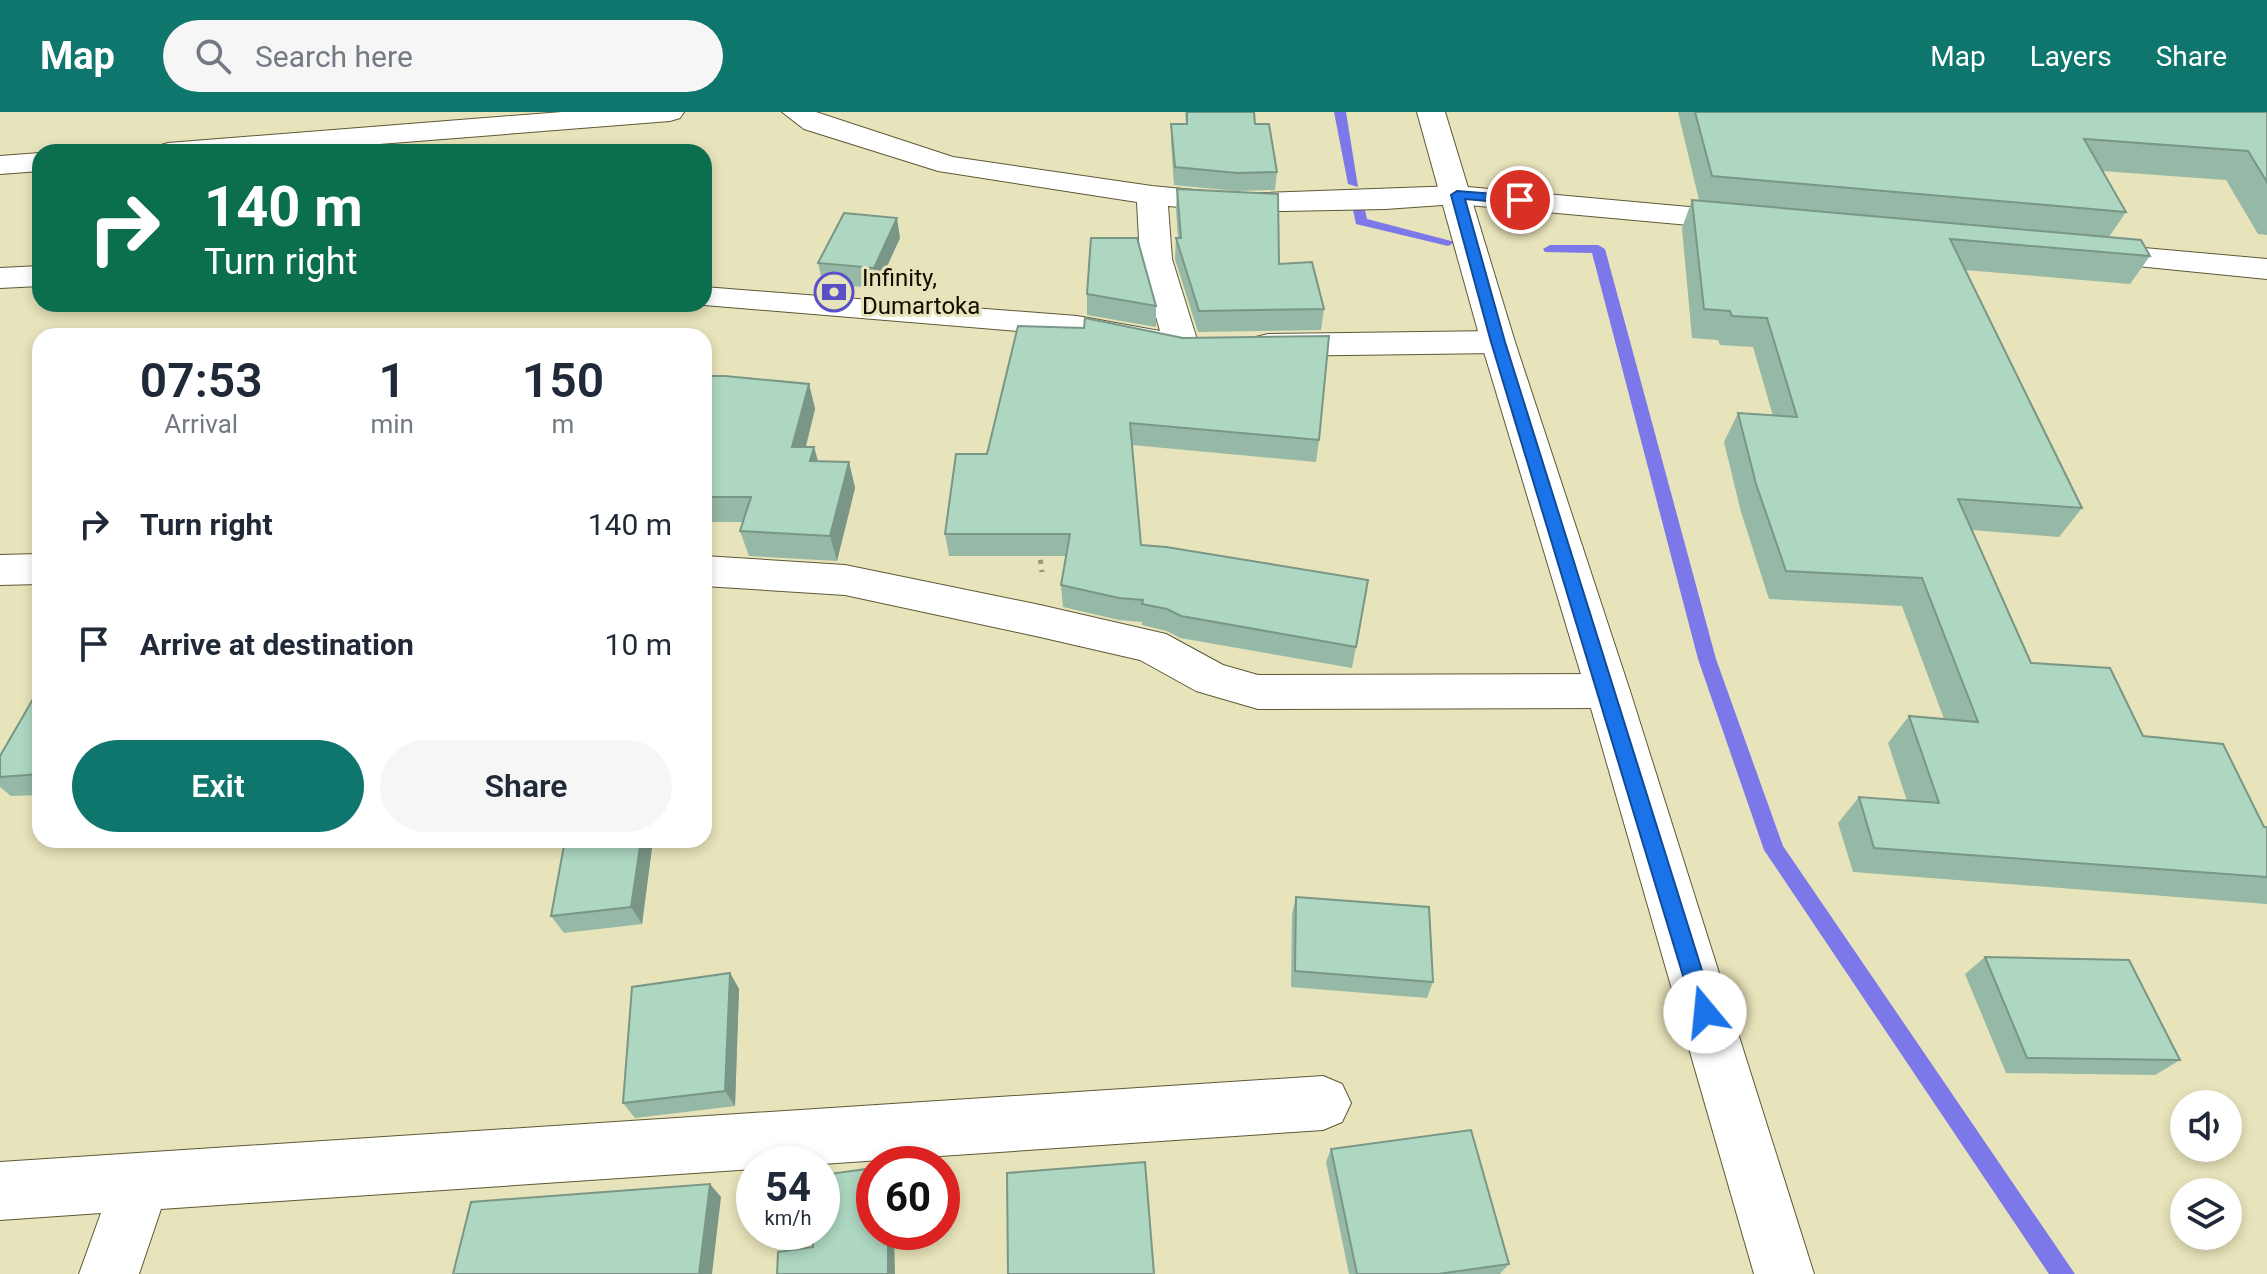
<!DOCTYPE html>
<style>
:root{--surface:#fff;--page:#f6f6f7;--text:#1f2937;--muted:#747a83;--accent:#0f766e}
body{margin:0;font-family:Roboto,sans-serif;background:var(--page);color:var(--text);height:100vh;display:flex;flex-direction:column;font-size:30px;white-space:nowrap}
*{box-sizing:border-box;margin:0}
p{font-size:26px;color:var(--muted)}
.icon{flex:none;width:44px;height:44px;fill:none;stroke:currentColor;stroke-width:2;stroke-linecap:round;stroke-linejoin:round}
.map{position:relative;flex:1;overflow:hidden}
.details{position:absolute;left:32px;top:216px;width:680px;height:520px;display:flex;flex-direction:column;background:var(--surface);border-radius:24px;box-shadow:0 4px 12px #0003}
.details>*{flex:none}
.banner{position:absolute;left:32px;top:32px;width:680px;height:168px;border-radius:24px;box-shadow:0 4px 12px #0003;background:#0b6e4f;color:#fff;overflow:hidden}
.tools{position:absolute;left:2170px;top:978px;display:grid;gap:16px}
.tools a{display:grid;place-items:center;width:72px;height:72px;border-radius:50%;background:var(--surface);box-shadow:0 4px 12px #0003;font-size:40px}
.speed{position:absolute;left:736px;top:1034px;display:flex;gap:16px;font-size:40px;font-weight:700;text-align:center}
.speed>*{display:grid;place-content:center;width:104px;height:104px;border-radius:50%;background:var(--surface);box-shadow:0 4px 12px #0003;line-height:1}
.speed small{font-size:20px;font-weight:400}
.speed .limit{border:12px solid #d22;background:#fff;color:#111}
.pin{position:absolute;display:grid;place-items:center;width:68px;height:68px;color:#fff;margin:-34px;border:4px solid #fff;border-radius:50%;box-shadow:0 2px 8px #0007}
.me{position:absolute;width:88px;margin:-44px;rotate:343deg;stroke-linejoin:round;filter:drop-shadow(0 0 6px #0008)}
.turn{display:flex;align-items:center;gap:28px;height:168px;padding:0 40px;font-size:36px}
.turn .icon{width:104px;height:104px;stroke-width:2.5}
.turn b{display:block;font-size:56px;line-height:68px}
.eta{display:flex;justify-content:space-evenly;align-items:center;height:136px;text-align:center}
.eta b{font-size:48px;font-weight:600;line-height:56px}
.cta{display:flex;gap:16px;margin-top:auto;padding:16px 40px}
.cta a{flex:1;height:92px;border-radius:48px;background:var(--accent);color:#fff;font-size:32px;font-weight:600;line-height:92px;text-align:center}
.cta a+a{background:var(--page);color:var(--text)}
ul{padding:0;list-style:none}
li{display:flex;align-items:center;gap:24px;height:120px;padding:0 40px}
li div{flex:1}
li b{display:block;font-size:30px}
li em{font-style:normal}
header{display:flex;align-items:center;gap:48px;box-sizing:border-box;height:112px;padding:0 40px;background:var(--accent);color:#fff}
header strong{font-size:38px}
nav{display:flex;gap:44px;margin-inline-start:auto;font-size:28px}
.search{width:560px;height:72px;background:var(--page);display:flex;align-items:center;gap:20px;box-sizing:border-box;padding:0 28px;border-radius:44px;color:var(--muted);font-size:30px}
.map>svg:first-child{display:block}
</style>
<header>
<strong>Map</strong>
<div class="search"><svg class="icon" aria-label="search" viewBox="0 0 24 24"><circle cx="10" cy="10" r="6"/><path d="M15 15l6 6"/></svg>Search here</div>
<nav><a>Map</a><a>Layers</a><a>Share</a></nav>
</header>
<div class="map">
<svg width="2267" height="1162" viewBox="0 0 2267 1162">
<rect width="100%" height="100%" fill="#e7e3ba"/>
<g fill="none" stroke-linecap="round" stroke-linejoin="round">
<path fill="#7d78e9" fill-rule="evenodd" d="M 1334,0 L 1346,0 L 1358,75 L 1348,72 Z
M 1359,94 L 1365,98 L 1367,107 L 1455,130 L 1448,134 L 1356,112 L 1353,98 Z
M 1550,133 L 1598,133 L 1605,137 L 1716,547 L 1783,734 L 2075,1162 L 2049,1162 L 1764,738 L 1698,547 L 1592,141 L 1545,140 L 1543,137 Z"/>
<g stroke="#5e5935" stroke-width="2">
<path id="minor" d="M 562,0 L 684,0 L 680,6 L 670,9 L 278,40 L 153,40 L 158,34 L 168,31 Z
M 782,0 L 816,0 L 953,45 L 1152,74 L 1236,82 L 1457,74 L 1744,100 L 1755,102 L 1760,109 L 1755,116 L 1744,118 L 1457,92 L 1385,97 L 1236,100 L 1168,94 L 1172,147 L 1199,234 L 1194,242 L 1182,245 L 1077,224 L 692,192 L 704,192 L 704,175 L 1077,204 L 1160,219 L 1140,147 L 1137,90 L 938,59 L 804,17 Z
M 40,41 L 40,59 L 0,62 L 0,44 Z
M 2088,131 L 2267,147 L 2267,167 L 2077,148 L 2072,141 L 2077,134 Z
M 40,154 L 40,174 L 0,176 L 0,156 Z
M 1498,219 L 1510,222 L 1515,230 L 1510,238 L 1498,241 L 1268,244 L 1256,241 L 1251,233 L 1256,225 L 1268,222 Z
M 40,442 L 40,472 L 0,473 L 0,443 Z
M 704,444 L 845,453 L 1040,493 L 1166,522 L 1223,553 L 1258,563 L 1608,562 L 1624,567 L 1630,579 L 1624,591 L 1608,596 L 1258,597 L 1196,579 L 1140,548 L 1040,525 L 845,483 L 704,474 Z
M 1323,964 L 1342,972 L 1351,991 L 1342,1010 L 1323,1018 L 822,1052 L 754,1052 L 754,1057 L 161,1097 L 139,1162 L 79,1162 L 101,1101 L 0,1108 L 0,1050 Z"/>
</g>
<g stroke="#5e5935" stroke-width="2">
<path id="major" d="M 1417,0 L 1445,0 L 1515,230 L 1630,579 L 1814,1162 L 1754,1162 L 1586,579 L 1481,230 Z"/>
</g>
<path stroke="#9a9778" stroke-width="5" stroke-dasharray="4 6" stroke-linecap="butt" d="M 1039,438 L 1042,460"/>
<use href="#minor" fill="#fff" fill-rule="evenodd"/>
<use href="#major" fill="#fff" fill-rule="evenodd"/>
</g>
<path fill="#95b9a6" d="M 1185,0 L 1254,0 L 1255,12 L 1277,60 L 1275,78 L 1236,79 L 1174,73 L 1171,30 L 1171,12 L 1186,12 Z
M 1678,0 L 2267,0 L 2267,123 L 2258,122 L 2226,68 L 2102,59 L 2126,100 L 2109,125 L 2150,144 L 2130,172 L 1965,158 L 2082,396 L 2059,425 L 1972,418 L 2031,551 L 2143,624 L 2264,715 L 2267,715 L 2267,792 L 1853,760 L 1838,711 L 1859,685 L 1907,689 L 1888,631 L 1909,604 L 1944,607 L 1902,494 L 1769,487 L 1741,400 L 1724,330 L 1738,301 L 1773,304 L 1753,235 L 1720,233 L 1718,228 L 1692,226 L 1682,116 L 1692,88 L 1699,88 Z
M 1177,77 L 1279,152 L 1324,197 L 1321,218 L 1198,220 L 1175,147 L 1176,126 L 1178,126 L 1176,98 Z
M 900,126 L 877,176 L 823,172 L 818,151 Z
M 1087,182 L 1156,194 L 1156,215 L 1087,203 Z
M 1183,226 L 1319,328 L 1316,350 L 1132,333 L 1141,433 L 1356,535 L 1352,556 L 1180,526 L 1167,519 L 1142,513 L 1142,510 L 1119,508 L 1063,495 L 1061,473 L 1066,444 L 949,444 L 945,422 L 987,342 Z
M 704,264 L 809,272 L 815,297 L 806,335 L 814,335 L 818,350 L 849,350 L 855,376 L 837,449 L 749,444 L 740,419 L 743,410 L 704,410 Z
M 40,575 L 40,683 L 11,684 L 0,675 L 0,644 Z
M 653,728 L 642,812 L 564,821 L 551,804 Z
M 1296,785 L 1433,870 L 1427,886 L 1291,875 L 1292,802 Z
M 1985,845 L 2180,948 L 2155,963 L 2006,961 L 1965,862 Z
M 730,861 L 739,877 L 735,994 L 635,1006 L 623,991 Z
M 1331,1037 L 1509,1152 L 1500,1162 L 1349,1162 L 1326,1050 Z"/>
<path fill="#799687" d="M 897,106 L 900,126 L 877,176 L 874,156 Z
M 809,272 L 815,297 L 799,360 L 792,335 Z
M 814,335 L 821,360 L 810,349 Z
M 849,350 L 855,376 L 837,449 L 830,424 Z
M 641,728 L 653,728 L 642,812 L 631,795 Z
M 730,861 L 739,877 L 735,994 L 725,979 Z
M 710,1072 L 721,1085 L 712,1162 L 699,1162 Z
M 888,1120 L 894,1120 L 895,1162 L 888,1162 Z"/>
<path fill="#add7c1" stroke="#799687" stroke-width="2" d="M 1187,0 L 1254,0 L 1255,12 L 1269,12 L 1277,60 L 1237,61 L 1175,55 L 1171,12 L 1187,12 Z
M 1695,0 L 2267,0 L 2267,70 L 2248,39 L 2084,27 L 2126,100 L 1712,64 Z
M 1177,77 L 1278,82 L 1279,152 L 1312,150 L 1324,197 L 1199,199 L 1176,126 L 1181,126 Z
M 1692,88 L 2141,128 L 2150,144 L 1950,127 L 2082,396 L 1958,387 L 2031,551 L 2110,556 L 2143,624 L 2223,632 L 2264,715 L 2267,715 L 2267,765 L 1874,736 L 1859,685 L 1939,691 L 1909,604 L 1978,610 L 1922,466 L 1786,459 L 1756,372 L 1738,301 L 1797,305 L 1767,206 L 1732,204 L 1730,199 L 1704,197 Z
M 844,101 L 897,106 L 874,156 L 818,151 Z
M 1091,126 L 1137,126 L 1156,194 L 1087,182 Z
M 1085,206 L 1183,226 L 1329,224 L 1319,328 L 1130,311 L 1141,433 L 1166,435 L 1368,468 L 1356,535 L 1181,504 L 1167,497 L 1142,492 L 1143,488 L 1119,486 L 1061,473 L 1070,422 L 945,422 L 956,342 L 987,342 L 1018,214 L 1084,216 Z
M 704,264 L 725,264 L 809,272 L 792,335 L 814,335 L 810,349 L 849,350 L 830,424 L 740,419 L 751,385 L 704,385 Z
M 40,575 L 40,662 L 0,665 L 0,644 Z
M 565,728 L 641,728 L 631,795 L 551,804 Z
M 1296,785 L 1429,795 L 1433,870 L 1295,859 Z
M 1985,845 L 2129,848 L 2180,948 L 2027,946 Z
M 730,861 L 725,979 L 623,991 L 632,875 Z
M 1471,1018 L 1509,1152 L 1438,1162 L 1357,1162 L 1331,1037 Z
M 1145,1050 L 1154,1162 L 1008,1162 L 1007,1061 Z
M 874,1056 L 874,1120 L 888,1120 L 888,1162 L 777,1162 L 778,1140 L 813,1135 L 813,1120 L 822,1120 L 822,1063 Z
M 710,1072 L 699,1162 L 453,1162 L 471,1090 Z"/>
<path fill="#1a73e8" stroke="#114b97" stroke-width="2" d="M 1457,79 L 1520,84 L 1526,88 L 1520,92 L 1465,87 L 1505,230 L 1715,900 L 1712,907 L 1705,910 L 1697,907 L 1694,900 L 1491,230 L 1451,83 Z"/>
<defs>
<g id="bank-ring" transform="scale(2)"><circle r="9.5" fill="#e7e3ba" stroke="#5b4fc7" stroke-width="1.5"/><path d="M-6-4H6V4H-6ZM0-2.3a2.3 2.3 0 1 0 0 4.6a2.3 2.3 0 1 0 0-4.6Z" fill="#5b4fc7"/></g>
</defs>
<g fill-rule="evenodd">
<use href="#bank-ring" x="834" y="180"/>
</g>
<g text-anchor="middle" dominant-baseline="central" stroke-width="6" stroke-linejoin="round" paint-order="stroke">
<g font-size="24" fill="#0f0d02" stroke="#e7e3ba" text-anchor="start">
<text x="862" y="166">Infinity,<tspan x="862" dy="28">Dumartoka</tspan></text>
</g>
</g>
</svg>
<div class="tools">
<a><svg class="icon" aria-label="sound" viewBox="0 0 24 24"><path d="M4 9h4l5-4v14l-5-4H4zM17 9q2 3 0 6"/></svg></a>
<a><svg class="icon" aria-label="layers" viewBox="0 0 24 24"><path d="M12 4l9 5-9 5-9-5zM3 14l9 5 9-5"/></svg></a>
</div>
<div class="speed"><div>54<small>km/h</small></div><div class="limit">60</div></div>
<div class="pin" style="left:1520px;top:88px;background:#d93025"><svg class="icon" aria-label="arrive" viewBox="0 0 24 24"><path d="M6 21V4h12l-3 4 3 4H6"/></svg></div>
<svg class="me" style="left:1705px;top:900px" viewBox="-20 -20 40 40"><circle r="19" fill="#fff"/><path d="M0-13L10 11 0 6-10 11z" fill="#1a73e8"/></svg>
<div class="banner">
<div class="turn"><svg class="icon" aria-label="right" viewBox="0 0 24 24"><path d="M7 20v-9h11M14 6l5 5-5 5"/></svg><div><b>140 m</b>Turn right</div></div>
</div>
<section class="details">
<div class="eta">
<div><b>07:53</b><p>Arrival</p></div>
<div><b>1</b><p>min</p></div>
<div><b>150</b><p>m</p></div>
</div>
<ul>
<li><svg class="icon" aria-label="right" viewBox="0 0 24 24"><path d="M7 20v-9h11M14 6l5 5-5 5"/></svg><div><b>Turn right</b></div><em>140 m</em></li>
<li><svg class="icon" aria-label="arrive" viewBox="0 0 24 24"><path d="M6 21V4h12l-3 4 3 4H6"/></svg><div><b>Arrive at destination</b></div><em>10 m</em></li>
</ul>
<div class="cta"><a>Exit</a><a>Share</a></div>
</section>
</div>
